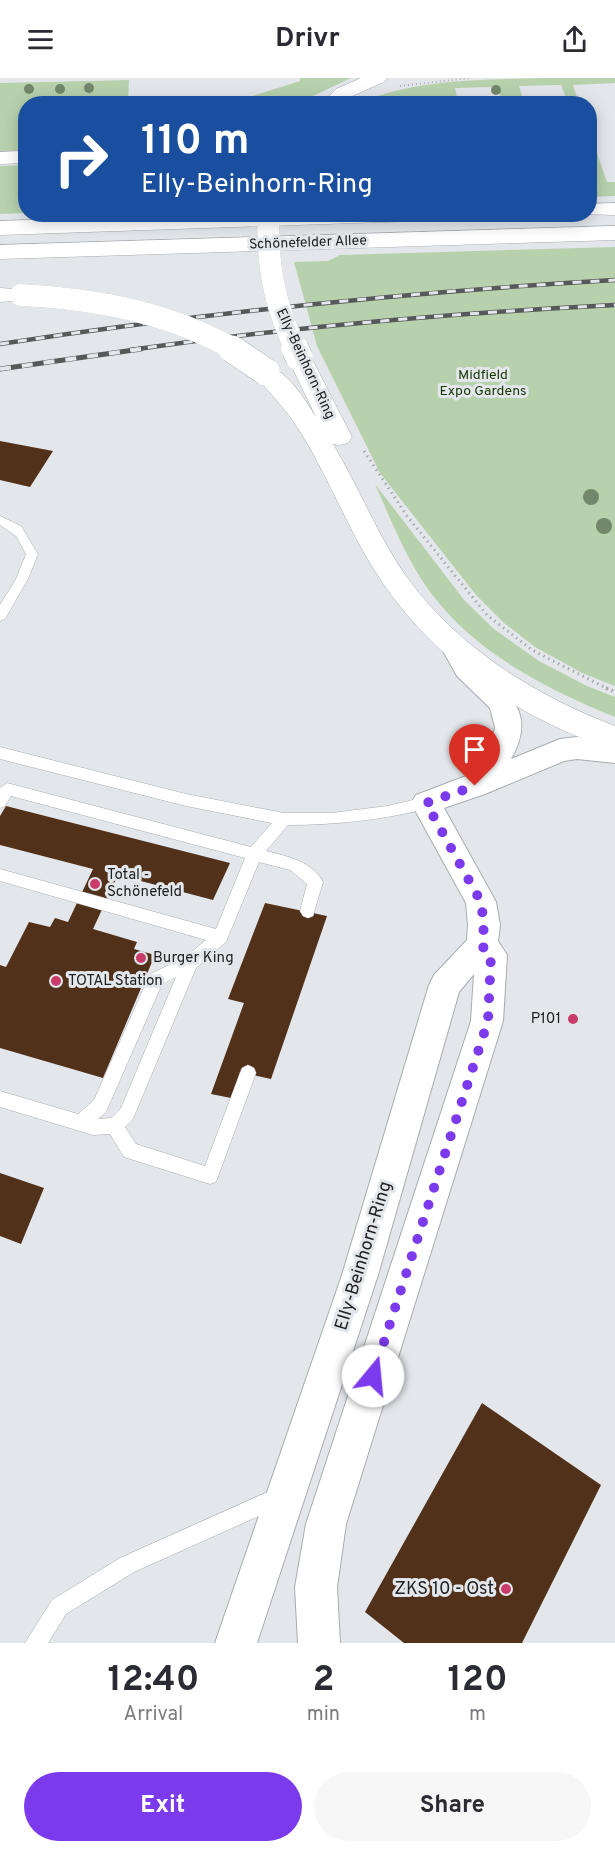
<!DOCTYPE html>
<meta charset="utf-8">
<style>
:root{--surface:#fff;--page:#f7f7f7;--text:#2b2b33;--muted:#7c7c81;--accent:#7c3aed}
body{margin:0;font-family:Overpass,sans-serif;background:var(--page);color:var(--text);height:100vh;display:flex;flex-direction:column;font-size:22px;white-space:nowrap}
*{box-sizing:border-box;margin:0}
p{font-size:20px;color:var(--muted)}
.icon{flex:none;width:33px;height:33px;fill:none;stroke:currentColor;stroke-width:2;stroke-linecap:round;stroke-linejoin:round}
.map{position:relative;height:1565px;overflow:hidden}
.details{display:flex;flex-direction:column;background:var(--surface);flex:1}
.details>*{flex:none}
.hud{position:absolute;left:18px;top:18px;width:579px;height:126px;border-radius:24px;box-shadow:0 3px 15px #0003;background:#1a4fa0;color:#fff;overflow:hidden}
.pin{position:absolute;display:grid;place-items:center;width:51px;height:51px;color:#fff;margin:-62px -26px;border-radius:50% 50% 50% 0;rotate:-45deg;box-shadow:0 0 6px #0007}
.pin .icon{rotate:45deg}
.me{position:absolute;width:66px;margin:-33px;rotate:17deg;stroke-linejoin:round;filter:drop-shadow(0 0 4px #0008)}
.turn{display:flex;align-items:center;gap:21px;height:126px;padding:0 24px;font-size:27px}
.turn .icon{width:78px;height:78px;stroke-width:2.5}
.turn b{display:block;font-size:42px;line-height:51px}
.eta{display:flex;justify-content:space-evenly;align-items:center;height:102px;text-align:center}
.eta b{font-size:36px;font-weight:700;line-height:42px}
.cta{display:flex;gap:12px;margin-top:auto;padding:12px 24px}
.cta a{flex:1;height:69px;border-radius:36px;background:var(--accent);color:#fff;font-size:24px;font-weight:700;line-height:69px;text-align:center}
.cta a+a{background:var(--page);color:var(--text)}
header{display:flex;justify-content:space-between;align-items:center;height:78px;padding:0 24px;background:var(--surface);font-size:27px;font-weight:700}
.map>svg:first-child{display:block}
</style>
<header><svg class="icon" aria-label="menu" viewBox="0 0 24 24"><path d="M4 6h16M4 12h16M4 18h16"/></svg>Drivr<svg class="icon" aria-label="share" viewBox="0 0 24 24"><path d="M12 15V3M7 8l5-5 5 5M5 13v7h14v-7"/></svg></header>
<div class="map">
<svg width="615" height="1565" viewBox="0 0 615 1565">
<rect width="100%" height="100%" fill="#e3e7eb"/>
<path fill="#b7d1ad" d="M 300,0 L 351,0 L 298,25 L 26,26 L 25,72 L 0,73 L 0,5 L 129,2 L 128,23 L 249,19 L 300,3 Z
M 546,0 L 615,0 L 615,5 L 573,7 L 579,25 L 568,25 L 561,7 L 519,8 L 524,25 L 503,25 L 497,9 L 455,10 L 458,25 L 359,25 C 417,0 483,2 546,0 Z
M 590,55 L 607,104 L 615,104 L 615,118 L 590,119 L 590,105 L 596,104 L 590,86 Z
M 25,87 L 25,135 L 0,136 L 0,88 Z
M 615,169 L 615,608 L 582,595 L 535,569 L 504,545 L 476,517 L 380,395 L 317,268 L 294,184 L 328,183 L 340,177 Z
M 375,406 L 465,523 L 494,551 L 539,583 L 587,608 L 615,619 L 615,639 C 549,612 479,577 434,519 C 408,486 392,444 375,406 Z"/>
<path fill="#52311b" d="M 0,363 L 53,373 L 30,409 L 0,402 Z
M 6,728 L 230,785 L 213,822 L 118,797 L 93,851 L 137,864 L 134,871 L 155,877 L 103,1000 L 0,970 L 0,887 L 6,889 L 29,844 L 50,849 L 55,840 L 68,844 L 93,791 L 0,767 L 0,738 Z
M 265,825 L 327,838 L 271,1001 L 240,994 L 231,1020 L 211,1016 L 244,925 L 228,921 Z
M 0,1095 L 44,1110 L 21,1166 L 0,1158 Z
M 482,1325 L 601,1407 L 522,1565 L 404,1565 L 365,1534 Z"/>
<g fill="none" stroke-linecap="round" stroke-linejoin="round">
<g stroke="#a8acb0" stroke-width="1">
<path id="service" d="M 0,438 L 21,448 L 38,476 L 28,501 L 5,541 L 0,543 L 0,527 L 16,501 L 26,476 L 16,458 L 0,447 Z
M 0,669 L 186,716 L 284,735 L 332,735 L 387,728 L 426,719 L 431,721 L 433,725 L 431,729 L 426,731 C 380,742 335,747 288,747 L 266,773 C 286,778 312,783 323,804 L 313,838 L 308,840 L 303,838 L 300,833 L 307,806 L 290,792 L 259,784 L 226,864 L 196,890 L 133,1041 L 125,1049 L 136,1066 L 205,1088 L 242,990 L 248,987 L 254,990 L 256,995 L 216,1104 L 210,1106 L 124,1079 L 110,1056 L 93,1057 L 0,1029 L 0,1013 L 78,1036 L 94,1022 L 150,896 L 184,880 L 206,862 L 0,803 L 0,791 L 216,851 L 245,780 L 11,718 L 5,728 L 0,730 L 0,710 L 7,705 L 251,769 L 272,745 L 186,728 L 0,681 ZM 176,899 L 121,1030 L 111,1040 L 98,1041 L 106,1034 L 162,906 Z
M 281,1408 L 288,1411 L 291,1418 L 288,1425 L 134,1494 L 66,1536 L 48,1565 L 25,1565 L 52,1522 L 120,1480 Z"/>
</g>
<g stroke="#a8acb0" stroke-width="2">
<path id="minor" d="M 456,563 L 465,566 C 490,609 544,623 511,681 L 560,661 L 577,659 L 615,663 L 615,685 L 577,681 L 564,683 L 485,716 L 444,730 L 496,824 L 500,847 L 498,863 L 507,877 L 503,943 L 346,1446 L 337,1509 L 340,1565 L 298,1565 L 295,1509 L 306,1446 L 471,943 L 474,896 L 459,914 L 378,1197 L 257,1565 L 215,1565 L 342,1197 L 429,907 L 434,897 L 467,862 L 468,847 L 466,825 L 411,725 L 416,717 L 466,698 L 493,660 L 495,649 L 490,630 L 457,598 L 443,573 L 447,566 Z"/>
</g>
<g stroke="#a8acb0" stroke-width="1">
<path id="tertiary" d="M 361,0 L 387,0 L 384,4 L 350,19 L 342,26 L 321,26 L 336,11 Z
M 26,73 L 26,85 L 0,86 L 0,74 Z
M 0,210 L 29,212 L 33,217 L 29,222 L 0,224 Z
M 299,272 L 308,274 L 311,279 L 352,359 L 348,365 L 339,367 L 333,366 C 359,409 377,457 406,498 C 457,569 534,617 615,648 L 615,672 C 509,638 416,570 362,471 C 341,433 324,392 301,355 C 288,332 268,315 254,294 L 257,289 C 282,282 304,320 316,339 L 287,279 L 290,274 Z"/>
</g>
<g stroke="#a8acb0" stroke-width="1">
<path id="trunk" d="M 615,125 L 615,137 L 582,136 L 590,136 L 590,126 Z
M 221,136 L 452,136 L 450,141 L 442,142 L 0,157 L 0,143 Z
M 615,148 L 615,162 L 0,181 L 0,167 Z"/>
</g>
<path stroke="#a8abaf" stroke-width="2" stroke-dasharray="1 3" stroke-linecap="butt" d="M 400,8 L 470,0"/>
<path stroke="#a8abaf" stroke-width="3" stroke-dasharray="1.5 4" stroke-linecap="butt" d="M 364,373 L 407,438 L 487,537 L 532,572 L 610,612"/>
<path stroke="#a8abaf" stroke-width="4" stroke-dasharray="1.5 4.5" stroke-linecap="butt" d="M 606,610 L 615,614"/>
<use href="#service" fill="#fff" fill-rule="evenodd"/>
<use href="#minor" fill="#fff" fill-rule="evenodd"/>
<use href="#tertiary" fill="#fff" fill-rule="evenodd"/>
<use href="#trunk" fill="#fff" fill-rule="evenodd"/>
<g stroke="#56585a" stroke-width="4.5">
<path id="rail-far1" d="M 0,266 C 204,235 409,214 615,202
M 130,272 C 291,249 453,235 615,227"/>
</g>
<g stroke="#56585a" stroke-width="5">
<path id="rail" d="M 0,291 L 141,271"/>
</g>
<use href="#rail-far1" stroke="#e3e7eb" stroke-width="3" stroke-dasharray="9" stroke-linecap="butt"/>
<use href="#rail" stroke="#e3e7eb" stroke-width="4" stroke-dasharray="11" stroke-linecap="butt"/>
<g stroke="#a8acb0" stroke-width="22" stroke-linecap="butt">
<path id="tertiary-bridge-far1" d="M 268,136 C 268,191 273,222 296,272
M 21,217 C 97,221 168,234 235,272"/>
</g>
<g stroke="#a8acb0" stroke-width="28" stroke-linecap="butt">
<path id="tertiary-bridge" d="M 232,271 L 266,294
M 295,271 L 299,279"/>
</g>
<use href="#tertiary-bridge-far1" stroke="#fff" stroke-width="22"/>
<use href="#tertiary-bridge" stroke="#fff" stroke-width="27"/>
</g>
<g fill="#73876b">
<circle cx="89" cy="10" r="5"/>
<circle cx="29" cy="11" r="5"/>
<circle cx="60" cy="11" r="5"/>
<circle cx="496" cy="12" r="5"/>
<circle cx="591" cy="419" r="8"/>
<circle cx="604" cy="448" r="8"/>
</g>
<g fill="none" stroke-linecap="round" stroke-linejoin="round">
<path stroke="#7c3aed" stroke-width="10" stroke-dasharray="0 18" d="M 373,1298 L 488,943 L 491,877 L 482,868 L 484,847 L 481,824 L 426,725 L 475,708"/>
</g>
<g fill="#c93c6a" stroke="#e3e7eb" stroke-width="2">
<circle cx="95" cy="806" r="6"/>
<circle cx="141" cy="880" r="6"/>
<circle cx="56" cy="903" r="6"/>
<circle cx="573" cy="941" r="6"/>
<circle cx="506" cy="1511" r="6"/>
</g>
<g text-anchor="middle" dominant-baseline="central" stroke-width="6" stroke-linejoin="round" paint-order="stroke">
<g font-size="14" fill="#202123" stroke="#e3e7eb">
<text transform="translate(308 165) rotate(-2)">Schönefelder Allee</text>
<text transform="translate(305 286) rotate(65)">Elly-Beinhorn-Ring</text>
</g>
<g font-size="14" fill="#173802" stroke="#e3e7eb">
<text x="483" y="297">Midfield<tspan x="483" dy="16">Expo Gardens</tspan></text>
</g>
<g font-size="15" fill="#202123" stroke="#e3e7eb" text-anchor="start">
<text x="107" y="797">Total -<tspan x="107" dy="17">Schönefeld</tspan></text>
<text x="153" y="880">Burger King</text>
<text x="68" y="903">TOTAL Station</text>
<text x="561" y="941" text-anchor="end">P101</text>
</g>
<g font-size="18" fill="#202123" stroke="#e3e7eb">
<text transform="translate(364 1178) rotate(-73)">Elly-Beinhorn-Ring</text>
</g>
<g font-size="18" fill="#202123" stroke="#e3e7eb" text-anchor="end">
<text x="494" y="1511">ZKS 10 - Ost</text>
</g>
</g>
</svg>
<div class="pin" style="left:475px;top:708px;background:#d93025"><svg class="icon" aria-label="arrive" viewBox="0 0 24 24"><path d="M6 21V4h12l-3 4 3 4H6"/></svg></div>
<svg class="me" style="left:373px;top:1298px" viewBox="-20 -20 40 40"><circle r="19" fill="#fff"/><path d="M0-13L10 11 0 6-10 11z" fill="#7c3aed"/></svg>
<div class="hud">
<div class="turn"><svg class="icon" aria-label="right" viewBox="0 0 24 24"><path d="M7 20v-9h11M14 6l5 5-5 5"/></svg><div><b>110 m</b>Elly-Beinhorn-Ring</div></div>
</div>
</div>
<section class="details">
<div class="eta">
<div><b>12:40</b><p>Arrival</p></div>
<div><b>2</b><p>min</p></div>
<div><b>120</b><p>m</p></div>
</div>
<div class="cta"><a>Exit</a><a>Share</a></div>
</section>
